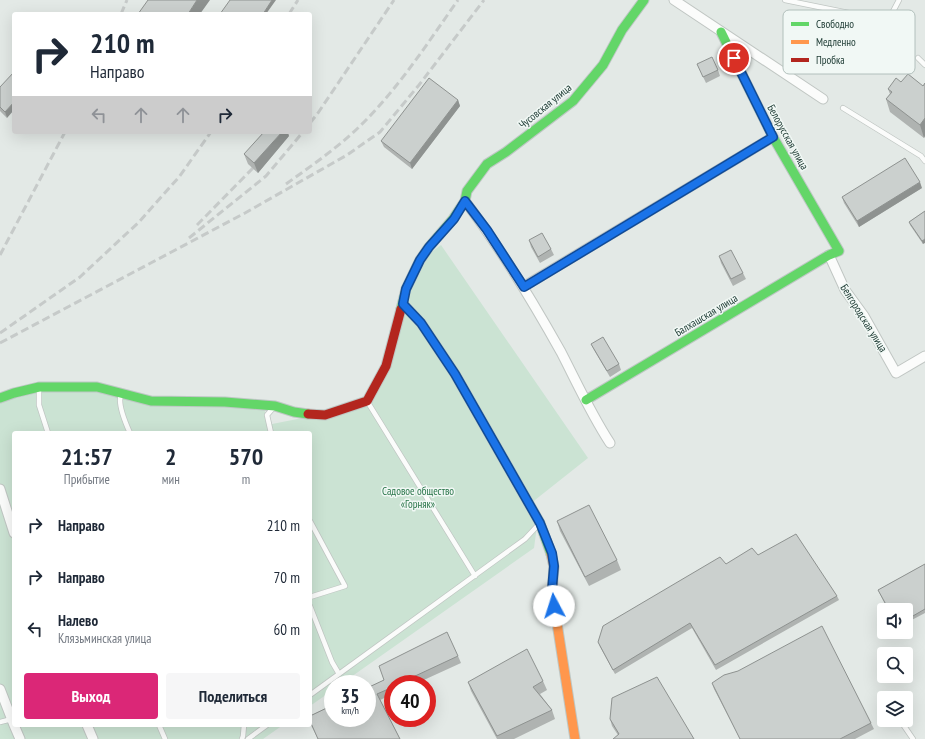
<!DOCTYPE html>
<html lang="ru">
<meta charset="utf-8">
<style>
:root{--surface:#fff;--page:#f6f6f7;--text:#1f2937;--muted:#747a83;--accent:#db2777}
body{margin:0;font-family:"PT Sans Narrow",sans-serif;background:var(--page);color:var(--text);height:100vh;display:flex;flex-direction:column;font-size:15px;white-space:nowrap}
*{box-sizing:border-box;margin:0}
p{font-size:13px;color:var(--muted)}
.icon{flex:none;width:22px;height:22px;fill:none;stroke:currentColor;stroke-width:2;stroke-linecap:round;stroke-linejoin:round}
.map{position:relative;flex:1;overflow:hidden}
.drawer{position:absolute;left:12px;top:431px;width:300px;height:296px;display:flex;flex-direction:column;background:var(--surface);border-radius:4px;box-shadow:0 4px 16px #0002}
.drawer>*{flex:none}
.banner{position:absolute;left:12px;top:12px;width:300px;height:122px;border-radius:4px;box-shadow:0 4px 16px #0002;background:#fff;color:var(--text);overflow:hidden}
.fabs{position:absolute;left:877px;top:603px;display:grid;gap:8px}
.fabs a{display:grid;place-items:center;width:36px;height:36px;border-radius:4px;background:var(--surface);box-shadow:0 4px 16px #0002;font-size:20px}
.speed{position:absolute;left:324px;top:675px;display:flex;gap:8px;font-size:20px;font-weight:700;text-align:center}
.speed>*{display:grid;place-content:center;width:52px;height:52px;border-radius:50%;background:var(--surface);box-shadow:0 4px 16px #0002;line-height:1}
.speed small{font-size:10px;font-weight:400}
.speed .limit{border:6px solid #d22;background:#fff;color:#111}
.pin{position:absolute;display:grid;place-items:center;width:34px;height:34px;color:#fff;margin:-17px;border:2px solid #fff;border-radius:50%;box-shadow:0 1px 4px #0007}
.me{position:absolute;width:44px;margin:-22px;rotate:355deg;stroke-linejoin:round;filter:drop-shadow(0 0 3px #0008)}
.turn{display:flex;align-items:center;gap:14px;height:84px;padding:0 12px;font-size:18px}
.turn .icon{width:52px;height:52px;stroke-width:2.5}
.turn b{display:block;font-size:28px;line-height:34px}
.lanes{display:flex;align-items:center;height:38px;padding:0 12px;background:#0003;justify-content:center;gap:20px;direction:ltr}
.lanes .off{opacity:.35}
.eta{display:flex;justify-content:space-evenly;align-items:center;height:68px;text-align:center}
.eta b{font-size:24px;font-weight:700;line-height:28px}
.action{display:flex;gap:8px;margin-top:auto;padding:8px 12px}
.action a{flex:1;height:46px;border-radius:4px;background:var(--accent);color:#fff;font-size:16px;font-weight:700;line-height:46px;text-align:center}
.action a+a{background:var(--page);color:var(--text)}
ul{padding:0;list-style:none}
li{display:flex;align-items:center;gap:12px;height:52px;padding:0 12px}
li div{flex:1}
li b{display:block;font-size:15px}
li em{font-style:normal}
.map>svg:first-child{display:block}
</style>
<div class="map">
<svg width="925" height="739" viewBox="0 0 925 739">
<rect width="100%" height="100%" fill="#e3e9e6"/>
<path fill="#cbe3d3" d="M 441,245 L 588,458 L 535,500 L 529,507 L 537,526 L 534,548 L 341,684 L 333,684 L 333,690 L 310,706 L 310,433 L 14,433 L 14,725 L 283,725 L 263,739 L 0,739 L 0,402 L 50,389 L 114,393 L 264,406 L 267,425 L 348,409 L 367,401 L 409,295 L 429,254 Z"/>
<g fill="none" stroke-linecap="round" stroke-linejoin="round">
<g stroke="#c0c6c3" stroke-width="6">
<path id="lane" d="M 785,0 L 888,21 L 899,0
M 918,58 L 925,65
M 843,108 L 921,156 L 925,161
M 39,388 L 39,405 L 48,433
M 121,395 C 117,404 126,424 130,433
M 367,401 L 475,576
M 271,433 L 267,415 L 274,407
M 310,521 L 345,586 L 310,597
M 310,606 L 332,662 L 339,674
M 310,695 L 525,539 L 539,524
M 0,722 L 12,719
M 902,723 L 913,739
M 159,725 L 165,739
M 242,739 L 243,736 L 244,725
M 248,739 L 267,725"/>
</g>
<g stroke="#c0c6c3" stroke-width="11">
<path id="street" d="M 674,0 L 823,99
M 465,201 C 501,249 532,300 561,352 C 577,383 591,414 610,443
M 829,255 L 845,290 L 864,316 L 896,373 L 925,356
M 523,287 L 773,137
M 0,489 L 14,533
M 0,689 L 14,725
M 14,725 L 20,739
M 87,725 L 93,739"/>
</g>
<g stroke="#bec7c4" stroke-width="11">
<path id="fast" d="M 403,304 L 421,323 L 455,374 L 540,523 L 551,554
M 401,309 L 406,289 L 420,260 L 429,247 L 453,219 L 465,201 L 467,191 L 487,164 L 506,152 L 573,101 L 603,65 L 622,30 L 644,0
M 0,398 L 14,393 L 39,387 L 97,387 L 151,401 L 225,402 L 275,406 L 294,412 L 308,414
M 586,400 L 829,255 L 839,251 L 773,137 L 721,32"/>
</g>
<g stroke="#bec7c4" stroke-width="11">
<path id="slow" d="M 551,554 L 554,567 L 552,591 L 575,739"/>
</g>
<g stroke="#bec7c4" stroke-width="11">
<path id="jam" d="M 308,414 L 325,415 L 367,401 L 386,366 L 401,309"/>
</g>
<use href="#lane" stroke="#fbfcfb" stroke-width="4.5"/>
<use href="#street" stroke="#fbfcfb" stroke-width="9"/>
<use href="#fast" stroke="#63d668" stroke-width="9"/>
<use href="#slow" stroke="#ff974d" stroke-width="9"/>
<use href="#jam" stroke="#b3261e" stroke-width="9"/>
<path stroke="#c6cac9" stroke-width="3" stroke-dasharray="8 4" stroke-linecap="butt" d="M 121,14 L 127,0
M 289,14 L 298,0
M 310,123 L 318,113 L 394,0
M 286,184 C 314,164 343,144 367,119 C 402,83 429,41 458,0
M 197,225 L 253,168
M 189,238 L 266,176 L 303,132
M 0,255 L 65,132
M 0,333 L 80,277 L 139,222 L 179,177 L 211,132
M 0,343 L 245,213 L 347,155 L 380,132 L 419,85 L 484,0"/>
</g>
<path fill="#afb3b1" d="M 697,64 L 718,70 L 720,76 L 706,83 Z
M 901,82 L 923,86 L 925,83 L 925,136 L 924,138 L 890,112 L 886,99 L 890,94 L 888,89 Z
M 0,87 L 7,118 L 0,111 Z
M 458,100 L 460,106 L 412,169 L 384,147 L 381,141 Z
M 289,136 L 258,173 L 248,164 L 244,154 Z
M 922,188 L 859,227 L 844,203 L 842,197 Z
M 925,211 L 923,244 L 910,225 L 909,222 Z
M 529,240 L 551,249 L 554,255 L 540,263 L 531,247 Z
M 719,256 L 743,273 L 746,279 L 733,286 L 721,263 Z
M 591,344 L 619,364 L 621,370 L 610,377 L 594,350 Z
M 557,521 L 617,560 L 621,570 L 589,586 L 560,531 Z
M 758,555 L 837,596 L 839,600 L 716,670 L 692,628 L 615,674 L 600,647 L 598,642 L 726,564 Z
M 925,564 L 925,613 L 906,623 L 906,610 L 888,610 L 878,590 Z
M 458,656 L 461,663 L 415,684 L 393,684 L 393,694 L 380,700 L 400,739 L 318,739 L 310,723 L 310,716 L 384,680 Z
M 543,681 L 547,690 L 540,694 L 552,710 L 555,719 L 514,739 L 497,739 L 471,691 L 468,682 Z
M 712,683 L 871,723 L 874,729 L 855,739 L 740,739 L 714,689 Z
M 610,719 L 694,739 L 618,735 L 612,726 Z"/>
<path fill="#8e9290" d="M 197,0 L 210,0 L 200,14 L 188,14 Z
M 272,0 L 276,0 L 266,14 L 263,14 Z
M 458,100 L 460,106 L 412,169 L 410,163 Z
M 14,102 L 14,110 L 7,118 L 5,112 Z
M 925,118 L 925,136 L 924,138 L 920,125 Z
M 282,132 L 288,132 L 289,136 L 258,173 L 254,163 Z
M 920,182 L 922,188 L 859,227 L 857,221 Z
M 925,239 L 925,243 L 923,244 L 922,241 Z"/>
<path fill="#cbd0ce" stroke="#8e9290" d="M 148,0 L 197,0 L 188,14 L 138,14 Z
M 230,0 L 272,0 L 263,14 L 220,14 Z
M 712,57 L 718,70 L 703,77 L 697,64 Z
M 14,72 L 14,102 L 5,112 L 0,107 L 0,87 Z
M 908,74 L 923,86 L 925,83 L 925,118 L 920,125 L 886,99 L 892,92 L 888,89 L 896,78 L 901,82 Z
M 429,78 L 458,100 L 410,163 L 381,141 Z
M 264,132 L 282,132 L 254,163 L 244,154 Z
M 905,158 L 920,182 L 857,221 L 842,197 Z
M 925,211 L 925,239 L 922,241 L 909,222 Z
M 542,233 L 551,249 L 538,257 L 529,240 Z
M 731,250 L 743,273 L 731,279 L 719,256 Z
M 603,337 L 619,364 L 607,371 L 591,344 Z
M 589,505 L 617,560 L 585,577 L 557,521 Z
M 796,534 L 837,596 L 715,665 L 690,623 L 613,670 L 598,642 L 603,626 L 720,557 L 726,564 L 752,548 L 758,555 Z
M 925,564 L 925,609 L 906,620 L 906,610 L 889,610 L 878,590 Z
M 822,626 L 871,723 L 840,739 L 740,739 L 712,683 L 724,675 L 738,671 Z
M 447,632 L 458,656 L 398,684 L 393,684 L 393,687 L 377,694 L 400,739 L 318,739 L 310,721 L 310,716 L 333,705 L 333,718 L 367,718 L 367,688 L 384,680 L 379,666 Z
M 527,649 L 543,681 L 533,687 L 552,710 L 497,736 L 468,682 Z
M 657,677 L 694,739 L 613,739 L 619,734 L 610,719 L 612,698 Z"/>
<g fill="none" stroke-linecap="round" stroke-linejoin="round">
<g stroke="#114b97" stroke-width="10">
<path id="route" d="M 554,606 L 552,590 L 554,566 L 552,553 L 540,523 L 455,374 L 421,323 L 403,304 L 406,289 L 420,260 L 429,247 L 454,219 L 465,201 L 487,230 L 524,287 L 773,137 L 734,58"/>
</g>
<use href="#route" stroke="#1a73e8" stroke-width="7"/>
</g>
<g text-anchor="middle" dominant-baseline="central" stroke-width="3" stroke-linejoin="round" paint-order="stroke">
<g font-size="11" fill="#203d36" stroke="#f1f8f5">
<text transform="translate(545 106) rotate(-39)">Чусовская улица</text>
<text transform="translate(788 137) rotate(61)">Белорусская улица</text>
<text transform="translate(706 315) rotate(-31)">Балхашская улица</text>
<text transform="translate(864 318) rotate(58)">Белгородская улица</text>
</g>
<g font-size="11" fill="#297549" stroke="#f1f8f5">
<text x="418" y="491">Садовое общество<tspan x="418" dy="13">«Горняк»</tspan></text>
</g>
</g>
<rect x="783" y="10" width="132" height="64" rx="6" fill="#f1f8f5" stroke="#b2c0bc" stroke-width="1"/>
<rect x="791" y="22" width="18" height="4" fill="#63d668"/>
<rect x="791" y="40" width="18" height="4" fill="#ff974d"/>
<rect x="791" y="58" width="18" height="4" fill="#b3261e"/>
<g font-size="11" fill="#203d36">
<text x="816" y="28">Свободно</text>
<text x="816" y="46">Медленно</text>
<text x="816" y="64">Пробка</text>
</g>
</svg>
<div class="fabs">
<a><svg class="icon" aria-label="sound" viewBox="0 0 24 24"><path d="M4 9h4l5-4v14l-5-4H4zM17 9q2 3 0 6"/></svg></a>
<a><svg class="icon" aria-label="search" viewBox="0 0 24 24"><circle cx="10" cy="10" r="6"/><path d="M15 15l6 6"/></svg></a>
<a><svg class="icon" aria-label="layers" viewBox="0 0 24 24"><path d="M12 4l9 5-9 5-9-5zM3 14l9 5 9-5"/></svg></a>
</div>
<div class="speed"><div>35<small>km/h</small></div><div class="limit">40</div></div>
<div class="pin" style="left:734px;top:58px;background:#d93025"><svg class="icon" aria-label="arrive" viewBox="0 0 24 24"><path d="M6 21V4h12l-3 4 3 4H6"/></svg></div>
<svg class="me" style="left:554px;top:606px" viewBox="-20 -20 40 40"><circle r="19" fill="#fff"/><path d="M0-13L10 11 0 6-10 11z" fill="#1a73e8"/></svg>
<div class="banner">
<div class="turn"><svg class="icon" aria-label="right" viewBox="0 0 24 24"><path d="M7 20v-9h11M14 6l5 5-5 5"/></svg><div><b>210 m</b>Направо</div></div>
<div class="lanes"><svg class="icon off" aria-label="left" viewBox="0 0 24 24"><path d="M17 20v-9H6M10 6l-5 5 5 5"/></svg><svg class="icon off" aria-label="ahead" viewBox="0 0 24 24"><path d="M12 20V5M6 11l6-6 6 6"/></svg><svg class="icon off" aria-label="ahead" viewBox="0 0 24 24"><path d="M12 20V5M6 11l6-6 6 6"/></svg><svg class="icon" aria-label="right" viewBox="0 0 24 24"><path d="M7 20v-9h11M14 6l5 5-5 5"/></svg></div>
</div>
<section class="drawer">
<div class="eta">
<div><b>21:57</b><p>Прибытие</p></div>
<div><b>2</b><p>мин</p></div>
<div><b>570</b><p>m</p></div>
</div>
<ul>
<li><svg class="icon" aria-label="right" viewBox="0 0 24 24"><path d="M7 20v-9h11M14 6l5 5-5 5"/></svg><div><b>Направо</b></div><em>210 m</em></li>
<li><svg class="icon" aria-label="right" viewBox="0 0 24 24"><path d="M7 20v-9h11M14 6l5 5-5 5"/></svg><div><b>Направо</b></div><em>70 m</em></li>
<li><svg class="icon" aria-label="left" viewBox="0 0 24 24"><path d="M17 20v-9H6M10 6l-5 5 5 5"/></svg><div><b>Налево</b><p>Клязьминская улица</p></div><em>60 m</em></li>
</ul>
<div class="action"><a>Выход</a><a>Поделиться</a></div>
</section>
</div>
